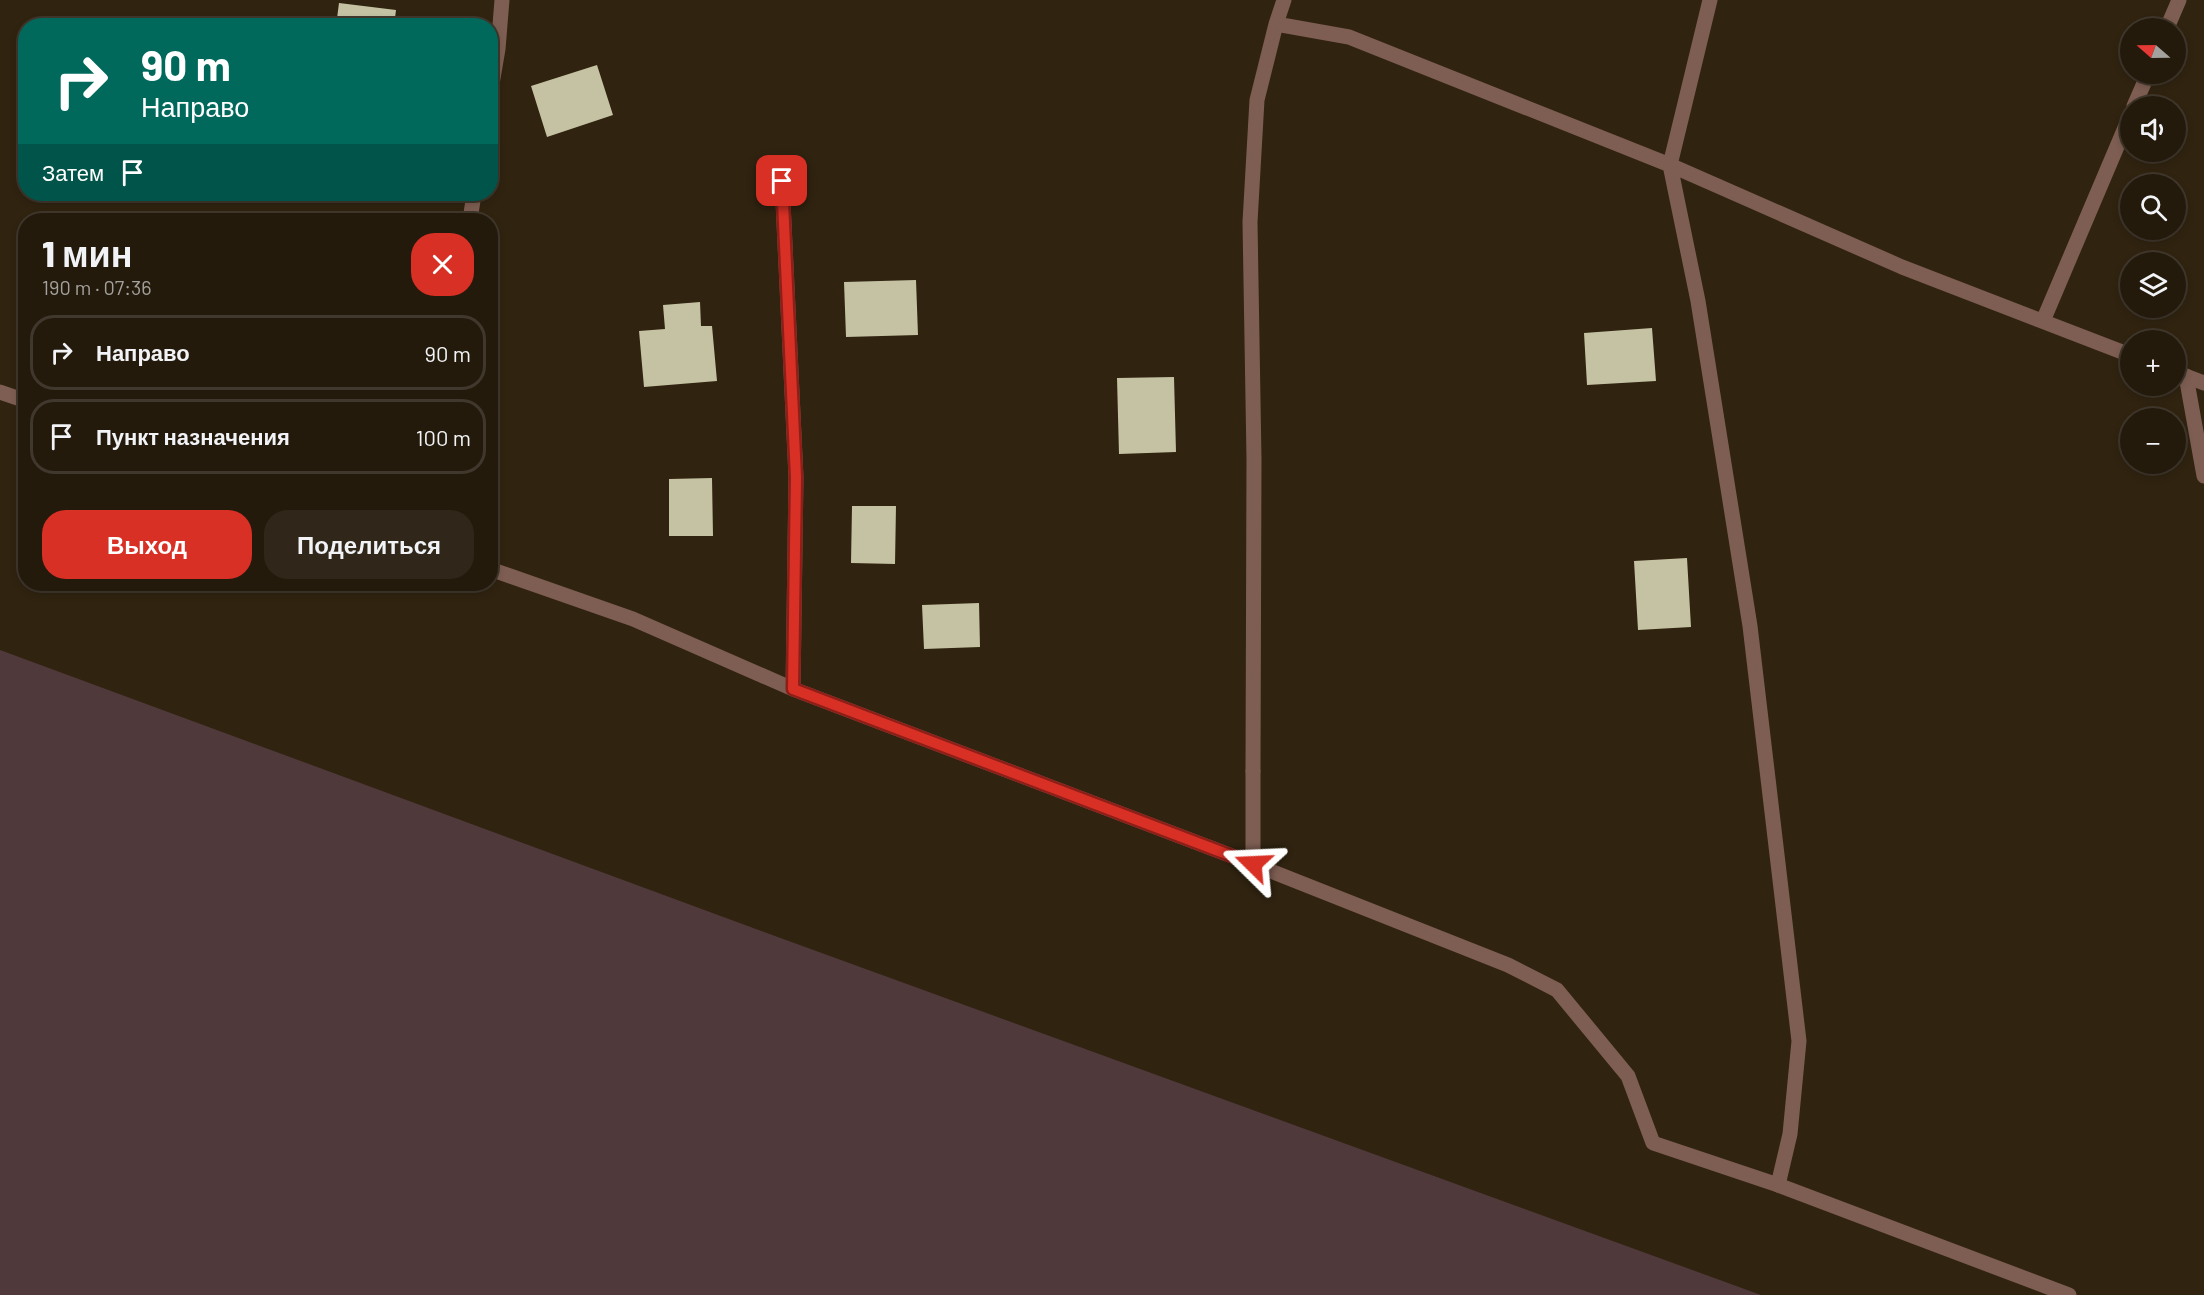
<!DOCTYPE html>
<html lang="ru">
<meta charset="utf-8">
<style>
:root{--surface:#241a0c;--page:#30271a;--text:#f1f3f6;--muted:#a3a19d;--line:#41382d;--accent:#d93025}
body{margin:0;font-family:Barlow,sans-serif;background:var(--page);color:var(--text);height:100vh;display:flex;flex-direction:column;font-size:22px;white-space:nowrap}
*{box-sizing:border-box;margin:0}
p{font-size:20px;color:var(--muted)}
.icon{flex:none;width:33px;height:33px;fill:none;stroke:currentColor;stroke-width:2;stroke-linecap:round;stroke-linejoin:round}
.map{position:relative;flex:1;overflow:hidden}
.panel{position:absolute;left:18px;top:213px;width:480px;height:378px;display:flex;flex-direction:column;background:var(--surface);border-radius:24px;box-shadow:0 3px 9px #0003,0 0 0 2px var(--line)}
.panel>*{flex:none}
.banner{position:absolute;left:18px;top:18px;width:480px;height:183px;border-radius:24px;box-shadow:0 3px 9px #0003,0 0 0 2px var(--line);background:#00695c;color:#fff;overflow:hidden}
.needle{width:39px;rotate:290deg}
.buttons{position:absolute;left:2120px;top:18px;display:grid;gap:12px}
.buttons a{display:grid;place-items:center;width:66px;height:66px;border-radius:50%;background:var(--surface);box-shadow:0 3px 9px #0003,0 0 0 2px var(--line);font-size:30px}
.pin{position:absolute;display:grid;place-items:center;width:51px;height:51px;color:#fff;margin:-26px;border-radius:12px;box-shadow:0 3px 9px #0006}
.me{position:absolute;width:66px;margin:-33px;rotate:291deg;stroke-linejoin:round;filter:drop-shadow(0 0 4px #0008)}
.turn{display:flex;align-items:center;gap:21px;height:126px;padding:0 24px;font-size:27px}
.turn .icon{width:78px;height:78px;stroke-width:2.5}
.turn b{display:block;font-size:42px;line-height:51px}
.then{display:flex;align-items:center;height:57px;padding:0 24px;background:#0003;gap:12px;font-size:22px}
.round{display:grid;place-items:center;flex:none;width:63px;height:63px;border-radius:24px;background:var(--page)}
.head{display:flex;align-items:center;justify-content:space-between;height:102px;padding:0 24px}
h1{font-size:36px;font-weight:800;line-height:45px}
.cta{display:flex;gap:12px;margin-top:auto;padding:12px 24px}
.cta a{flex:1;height:69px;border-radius:24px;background:var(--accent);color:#fff;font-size:24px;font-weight:800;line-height:69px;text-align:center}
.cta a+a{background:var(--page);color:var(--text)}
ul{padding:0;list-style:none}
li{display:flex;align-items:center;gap:18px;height:75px;margin:0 12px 9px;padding:0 12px;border:3px solid var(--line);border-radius:24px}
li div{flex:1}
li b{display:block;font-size:22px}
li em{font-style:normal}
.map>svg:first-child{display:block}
</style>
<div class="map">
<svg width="2204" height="1295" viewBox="0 0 2204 1295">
<rect width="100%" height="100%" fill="#302310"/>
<path fill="#50393b" d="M 0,650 L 786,940 L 1761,1295 L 0,1295 Z"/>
<path fill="#c4c2a3" d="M 339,3 L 396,10 L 394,26 L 336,26 Z
M 597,65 L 613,115 L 547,137 L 531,86 Z
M 916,280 L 918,335 L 846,337 L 844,282 Z
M 700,302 L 701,326 L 712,326 L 717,381 L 644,387 L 639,331 L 665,329 L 663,305 Z
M 1652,328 L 1656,381 L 1587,385 L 1584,333 Z
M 1174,377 L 1176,452 L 1119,454 L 1117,378 Z
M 712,478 L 713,536 L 669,536 L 669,479 Z
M 852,506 L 896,506 L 895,564 L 851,563 Z
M 1687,558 L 1691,627 L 1638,630 L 1634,561 Z
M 979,603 L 980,647 L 924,649 L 922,605 Z"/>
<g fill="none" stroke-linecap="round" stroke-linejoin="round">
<path stroke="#7e5e52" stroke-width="15" d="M 490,96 L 498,49 L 502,0
M 782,181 L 796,477 L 793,689
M 470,220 L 474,194
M 2186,376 L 2204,476
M 0,392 L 26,401
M 490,569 L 633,619 L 793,689 L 1253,864 L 1253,771
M 1253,864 L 1508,965 L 1557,990 L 1628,1076 L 1653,1143 L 1778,1185 L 2069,1295"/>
<path stroke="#7e5e52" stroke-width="15" d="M 1710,0 L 1670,165 L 1698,301 L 1750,626 L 1799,1041 L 1790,1134 L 1778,1185
M 1276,24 L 1349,37 L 1670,165 L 1902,267 L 2130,355
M 2167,28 L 2179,0
M 2134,106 L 2148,74
M 2043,321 L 2130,116
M 2175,372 L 2204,383
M 1253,771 L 1254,459 L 1250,222 L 1257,100 L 1276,24 L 1284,0"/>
</g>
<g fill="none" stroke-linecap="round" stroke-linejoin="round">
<g stroke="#8d1f18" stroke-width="15">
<path id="route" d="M 782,181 L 796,477 L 793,689 L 1253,864"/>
</g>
<use href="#route" stroke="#d93025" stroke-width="10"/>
</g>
</svg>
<div class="buttons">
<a><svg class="needle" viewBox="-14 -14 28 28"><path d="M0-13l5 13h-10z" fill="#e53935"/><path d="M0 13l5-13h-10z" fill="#a3a19d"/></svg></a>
<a><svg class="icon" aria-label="sound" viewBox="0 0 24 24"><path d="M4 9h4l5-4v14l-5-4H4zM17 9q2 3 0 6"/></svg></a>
<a><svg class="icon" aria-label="search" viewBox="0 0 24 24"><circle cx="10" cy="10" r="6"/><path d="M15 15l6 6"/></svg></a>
<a><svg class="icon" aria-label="layers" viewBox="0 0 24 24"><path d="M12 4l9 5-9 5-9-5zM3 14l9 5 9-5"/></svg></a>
<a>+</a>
<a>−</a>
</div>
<div class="pin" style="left:782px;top:181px;background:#d93025"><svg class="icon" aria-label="arrive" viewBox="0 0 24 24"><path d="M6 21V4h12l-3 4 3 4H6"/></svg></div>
<svg class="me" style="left:1253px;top:864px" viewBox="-20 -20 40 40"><path d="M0-17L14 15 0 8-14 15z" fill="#d93025" stroke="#fff" stroke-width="4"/></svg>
<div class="banner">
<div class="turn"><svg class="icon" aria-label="right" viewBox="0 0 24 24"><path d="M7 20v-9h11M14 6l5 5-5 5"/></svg><div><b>90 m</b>Направо</div></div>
<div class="then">Затем<svg class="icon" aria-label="arrive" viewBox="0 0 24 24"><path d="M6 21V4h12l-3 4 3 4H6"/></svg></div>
</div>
<section class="panel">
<div class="head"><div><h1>1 мин</h1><p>190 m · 07:36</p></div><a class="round" style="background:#d93025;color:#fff"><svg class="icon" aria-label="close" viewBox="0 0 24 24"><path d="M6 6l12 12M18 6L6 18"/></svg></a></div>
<ul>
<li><svg class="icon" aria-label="right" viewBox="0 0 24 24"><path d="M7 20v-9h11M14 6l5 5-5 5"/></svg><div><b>Направо</b></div><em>90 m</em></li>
<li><svg class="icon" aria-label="arrive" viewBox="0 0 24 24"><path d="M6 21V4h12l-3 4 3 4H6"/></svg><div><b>Пункт назначения</b></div><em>100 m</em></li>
</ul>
<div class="cta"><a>Выход</a><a>Поделиться</a></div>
</section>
</div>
